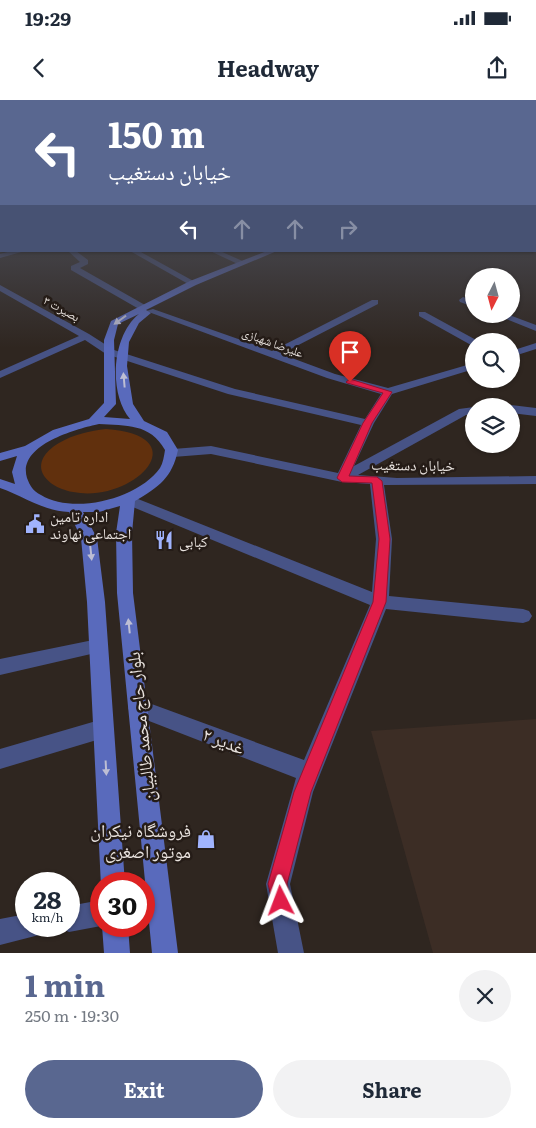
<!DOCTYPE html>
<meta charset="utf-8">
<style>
:root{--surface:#fff;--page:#f2f2f3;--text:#1f2937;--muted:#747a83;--accent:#596790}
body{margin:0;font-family:Literata,"Noto Naskh Arabic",serif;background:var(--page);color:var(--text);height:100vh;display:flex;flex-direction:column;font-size:19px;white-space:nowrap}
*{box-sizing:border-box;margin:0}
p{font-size:16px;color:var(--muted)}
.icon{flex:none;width:28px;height:28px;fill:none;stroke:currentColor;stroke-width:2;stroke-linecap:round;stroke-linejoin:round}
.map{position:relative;height:853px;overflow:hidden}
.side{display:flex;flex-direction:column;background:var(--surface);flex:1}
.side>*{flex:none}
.banner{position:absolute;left:0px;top:0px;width:536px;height:152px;box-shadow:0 1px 4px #0004;background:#596790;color:#fff;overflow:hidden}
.needle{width:32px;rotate:186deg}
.tools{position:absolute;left:465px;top:168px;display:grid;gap:10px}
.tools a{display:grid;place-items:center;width:55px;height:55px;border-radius:50%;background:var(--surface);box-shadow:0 1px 4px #0004;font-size:25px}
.speed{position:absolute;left:15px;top:772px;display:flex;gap:10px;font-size:25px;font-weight:700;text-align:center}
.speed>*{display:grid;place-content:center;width:65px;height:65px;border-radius:50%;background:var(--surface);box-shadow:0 1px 4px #0004;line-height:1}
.speed small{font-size:12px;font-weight:400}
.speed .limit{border:8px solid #d22;background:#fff;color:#111}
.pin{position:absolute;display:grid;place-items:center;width:42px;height:42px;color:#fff;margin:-51px -21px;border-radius:50% 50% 50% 0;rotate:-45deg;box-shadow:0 0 5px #0007}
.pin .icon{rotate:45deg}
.me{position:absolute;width:55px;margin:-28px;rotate:357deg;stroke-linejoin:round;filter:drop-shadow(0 0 4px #0008)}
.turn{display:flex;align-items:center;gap:18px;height:105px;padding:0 25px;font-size:22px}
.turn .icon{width:65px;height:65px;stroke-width:2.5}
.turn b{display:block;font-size:35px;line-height:42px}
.lanes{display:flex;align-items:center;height:48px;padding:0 25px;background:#0003;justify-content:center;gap:25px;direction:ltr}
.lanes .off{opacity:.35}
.round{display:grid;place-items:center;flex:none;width:52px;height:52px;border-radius:26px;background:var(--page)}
.summary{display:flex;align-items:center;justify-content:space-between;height:85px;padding:0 25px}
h1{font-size:30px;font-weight:700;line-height:38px;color:var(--accent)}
.action{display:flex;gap:10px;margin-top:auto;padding:10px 25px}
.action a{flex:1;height:58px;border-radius:30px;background:var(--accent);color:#fff;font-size:20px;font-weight:700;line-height:58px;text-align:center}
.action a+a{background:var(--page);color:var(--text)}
.status{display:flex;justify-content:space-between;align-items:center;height:35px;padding:0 25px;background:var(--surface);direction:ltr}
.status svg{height:14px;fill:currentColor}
header{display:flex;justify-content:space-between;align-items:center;height:65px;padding:0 25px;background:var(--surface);font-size:22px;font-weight:700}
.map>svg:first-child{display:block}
</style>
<div class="status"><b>19:29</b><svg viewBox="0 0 49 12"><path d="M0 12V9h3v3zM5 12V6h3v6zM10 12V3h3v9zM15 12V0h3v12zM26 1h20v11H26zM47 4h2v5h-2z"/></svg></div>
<header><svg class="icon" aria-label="back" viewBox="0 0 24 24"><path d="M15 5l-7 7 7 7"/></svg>Headway<svg class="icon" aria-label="share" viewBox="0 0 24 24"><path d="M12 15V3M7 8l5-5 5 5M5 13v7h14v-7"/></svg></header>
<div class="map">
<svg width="536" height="853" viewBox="0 0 536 853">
<rect width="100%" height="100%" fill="#2f2620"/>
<path fill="#3c2d25" d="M 536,619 L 536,853 L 433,853 L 371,631 Z"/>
<path fill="#61300d" d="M 106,329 C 200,336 133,404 73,392 C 42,386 27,362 59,343 C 74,334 90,331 106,329 Z"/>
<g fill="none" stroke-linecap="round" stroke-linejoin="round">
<path fill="#475386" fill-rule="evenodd" d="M 0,134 L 1,134 L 1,138 L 0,138 Z
M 11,151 L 25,151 L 0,158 L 0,154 Z
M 68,151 L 76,151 L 88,160 L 88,164 L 80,168 L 145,205 L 145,209 L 139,209 L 71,170 L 71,166 L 80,162 Z
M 130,151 L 139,151 L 197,183 L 190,185 Z
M 210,151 L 220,151 L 247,163 L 240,165 Z
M 0,185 L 89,234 L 114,250 L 235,289 L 365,319 L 381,294 L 327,278 L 146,211 L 153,209 L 272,251 L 372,200 L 378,200 L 378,204 L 281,254 L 335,274 L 388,288 L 474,263 L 474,269 L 392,294 L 374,323 L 354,366 L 459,309 L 474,307 L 474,314 L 466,315 L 358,375 L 397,378 L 536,376 L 536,384 L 384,385 L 392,439 L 389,496 L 523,509 L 529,511 L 532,516 L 529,521 L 523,523 L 386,509 L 313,692 L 290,784 L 304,853 L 278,853 L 266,784 L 296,678 L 131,614 L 128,608 L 131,602 L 138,599 L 304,660 L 370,505 L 123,403 L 121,400 L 128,395 L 133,397 L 372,492 L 376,439 L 370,384 L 342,382 L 211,354 L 173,357 L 167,353 L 173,349 L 211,346 L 338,373 L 361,325 L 228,294 L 106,254 L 85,240 L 0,278 L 0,271 L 79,236 L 0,191 Z
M 463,197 L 474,201 L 474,207 L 460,202 L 459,200 Z
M 419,212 L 425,212 L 478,241 L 474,241 L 474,246 L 471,245 L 419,216 Z
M 494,214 L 507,214 L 536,225 L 536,231 Z
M 536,243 L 536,249 L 511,257 L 511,251 Z
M 511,305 L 536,308 L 536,316 L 511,313 L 511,306 L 508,306 Z
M 98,539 L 104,541 L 107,546 L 104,551 L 0,575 L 0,559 Z
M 103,619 L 110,622 L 113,629 L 110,636 L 0,669 L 0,649 Z
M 101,800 L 101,826 L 69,832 L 60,828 L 59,826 L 69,826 L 69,806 Z
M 26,814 L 26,826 L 43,826 L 39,835 L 0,845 L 0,819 Z"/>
<path fill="#596abc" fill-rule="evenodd" d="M 267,151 L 277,151 L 196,185 L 146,210 L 151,213 L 139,223 L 129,242 L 127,266 L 133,304 L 144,321 L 167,332 L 178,350 C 172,378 159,387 135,401 L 132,433 L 133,493 L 178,853 L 152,853 L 117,493 L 116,433 L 120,406 L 99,412 L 83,412 L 97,438 L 105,502 L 125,784 L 101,784 L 101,786 L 87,502 L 81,438 L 69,412 C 43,411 23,396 0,388 L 0,379 L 15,384 L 12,372 L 17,356 L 0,361 L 0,353 L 25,346 L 53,330 L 89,319 L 104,303 L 104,240 L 111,221 L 190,181 ZM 139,214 C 112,235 108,293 130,319 L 104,317 L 116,304 L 114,240 L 118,224 ZM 99,324 C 126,326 150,323 165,350 C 164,356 163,363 160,368 C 138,399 74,415 41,395 C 33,391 30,386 27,378 C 17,345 76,329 99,324 Z
M 102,826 L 128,826 L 130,853 L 104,853 Z"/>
</g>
<defs><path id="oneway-solid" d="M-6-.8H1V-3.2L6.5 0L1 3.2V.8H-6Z" transform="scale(1.25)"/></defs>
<g fill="#bdbed4">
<use href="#oneway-solid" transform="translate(120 220) rotate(144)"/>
<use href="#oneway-solid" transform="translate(124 280) rotate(-95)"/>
<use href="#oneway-solid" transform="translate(91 453) rotate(84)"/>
<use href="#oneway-solid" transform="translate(129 526) rotate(-96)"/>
<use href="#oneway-solid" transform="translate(106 668) rotate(87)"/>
</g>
<linearGradient id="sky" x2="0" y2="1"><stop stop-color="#1a1512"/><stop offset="0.52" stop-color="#47474e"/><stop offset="1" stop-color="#47474e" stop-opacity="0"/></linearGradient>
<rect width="536" height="248" fill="url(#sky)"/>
<path fill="#e11d48" stroke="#92132f" d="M 350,279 L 392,292 L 372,323 L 349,376 L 377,377 L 382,381 L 390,439 L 386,502 L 311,692 L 287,784 L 291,801 L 288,808 L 281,811 L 274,808 L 268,784 L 294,692 L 373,502 L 379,439 L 372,383 L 342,382 L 337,378 L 363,323 L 383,293 L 347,283 L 346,282 Z"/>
<defs>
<g id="civic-bare" transform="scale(1.5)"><path d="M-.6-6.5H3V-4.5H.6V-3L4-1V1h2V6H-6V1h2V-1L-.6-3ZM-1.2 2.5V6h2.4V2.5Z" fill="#a0b3fd" stroke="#251c17" stroke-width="2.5" paint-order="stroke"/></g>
<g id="restaurant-bare" transform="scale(1.5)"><path d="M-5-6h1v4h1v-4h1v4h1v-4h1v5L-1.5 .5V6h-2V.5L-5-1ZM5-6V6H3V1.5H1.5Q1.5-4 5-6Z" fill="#a0b3fd" stroke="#251c17" stroke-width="2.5" paint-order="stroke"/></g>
<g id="shop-bare" transform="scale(1.5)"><path d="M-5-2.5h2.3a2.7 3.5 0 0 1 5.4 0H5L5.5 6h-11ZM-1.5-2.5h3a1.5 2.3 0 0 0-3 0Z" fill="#a0b3fd" stroke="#251c17" stroke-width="2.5" paint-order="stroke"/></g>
</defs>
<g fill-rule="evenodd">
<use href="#civic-bare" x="35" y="424"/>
<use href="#restaurant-bare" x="164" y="440"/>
<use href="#shop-bare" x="206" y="739"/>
</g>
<g text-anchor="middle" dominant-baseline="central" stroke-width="5" stroke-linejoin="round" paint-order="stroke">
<g font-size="12" fill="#e8e2de" stroke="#251c17">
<text transform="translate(62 208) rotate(29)">بصیرت ۳</text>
<text transform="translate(273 242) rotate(20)">علیرضا شهبازی</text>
</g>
<g font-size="15" fill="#e8e2de" stroke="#251c17">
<text transform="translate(413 364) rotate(1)">خیابان دستغیب</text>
</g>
<g font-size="15" fill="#e8e2de" stroke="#251c17" text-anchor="start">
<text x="50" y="415">اداره تامین<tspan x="50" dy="17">اجتماعی نهاوند</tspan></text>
<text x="179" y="440">کبابی</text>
</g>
<g font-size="18" fill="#e8e2de" stroke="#251c17">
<text transform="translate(140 627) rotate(-96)">بلوار حاج محمد طالبیان</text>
<text transform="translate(224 640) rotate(21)">غدیر ۲</text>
</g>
<g font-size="18" fill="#e8e2de" stroke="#251c17" text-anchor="end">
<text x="191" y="729">فروشگاه نیکران<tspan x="191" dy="21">موتور اصغری</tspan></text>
</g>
</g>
</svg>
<div class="tools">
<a><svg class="needle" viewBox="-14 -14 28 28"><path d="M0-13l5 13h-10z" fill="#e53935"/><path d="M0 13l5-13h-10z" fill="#747a83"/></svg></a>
<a><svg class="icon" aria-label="search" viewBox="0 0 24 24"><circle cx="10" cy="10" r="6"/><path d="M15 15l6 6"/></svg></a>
<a><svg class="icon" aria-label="layers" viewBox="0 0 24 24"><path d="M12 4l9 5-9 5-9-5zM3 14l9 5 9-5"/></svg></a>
</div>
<div class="speed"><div>28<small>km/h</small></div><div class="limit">30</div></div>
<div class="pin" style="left:350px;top:282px;background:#d93025"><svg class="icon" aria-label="arrive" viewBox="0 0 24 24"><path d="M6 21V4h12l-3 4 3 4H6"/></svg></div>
<svg class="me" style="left:281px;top:801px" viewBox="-20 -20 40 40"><path d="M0-17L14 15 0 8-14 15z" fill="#e11d48" stroke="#fff" stroke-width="4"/></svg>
<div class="banner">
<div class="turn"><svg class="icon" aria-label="left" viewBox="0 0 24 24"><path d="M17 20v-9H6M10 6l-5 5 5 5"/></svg><div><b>150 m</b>خیابان دستغیب</div></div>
<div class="lanes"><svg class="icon" aria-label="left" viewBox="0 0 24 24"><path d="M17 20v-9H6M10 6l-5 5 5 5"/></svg><svg class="icon off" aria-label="ahead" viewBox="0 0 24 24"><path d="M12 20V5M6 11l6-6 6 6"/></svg><svg class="icon off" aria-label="ahead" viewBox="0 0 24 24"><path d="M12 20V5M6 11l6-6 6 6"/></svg><svg class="icon off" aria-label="right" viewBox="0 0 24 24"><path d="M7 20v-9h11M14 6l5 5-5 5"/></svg></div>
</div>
</div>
<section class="side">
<div class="summary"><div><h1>1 min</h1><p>250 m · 19:30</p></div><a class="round"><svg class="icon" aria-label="close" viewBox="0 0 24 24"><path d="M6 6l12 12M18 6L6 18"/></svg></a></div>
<div class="action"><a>Exit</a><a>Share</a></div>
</section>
